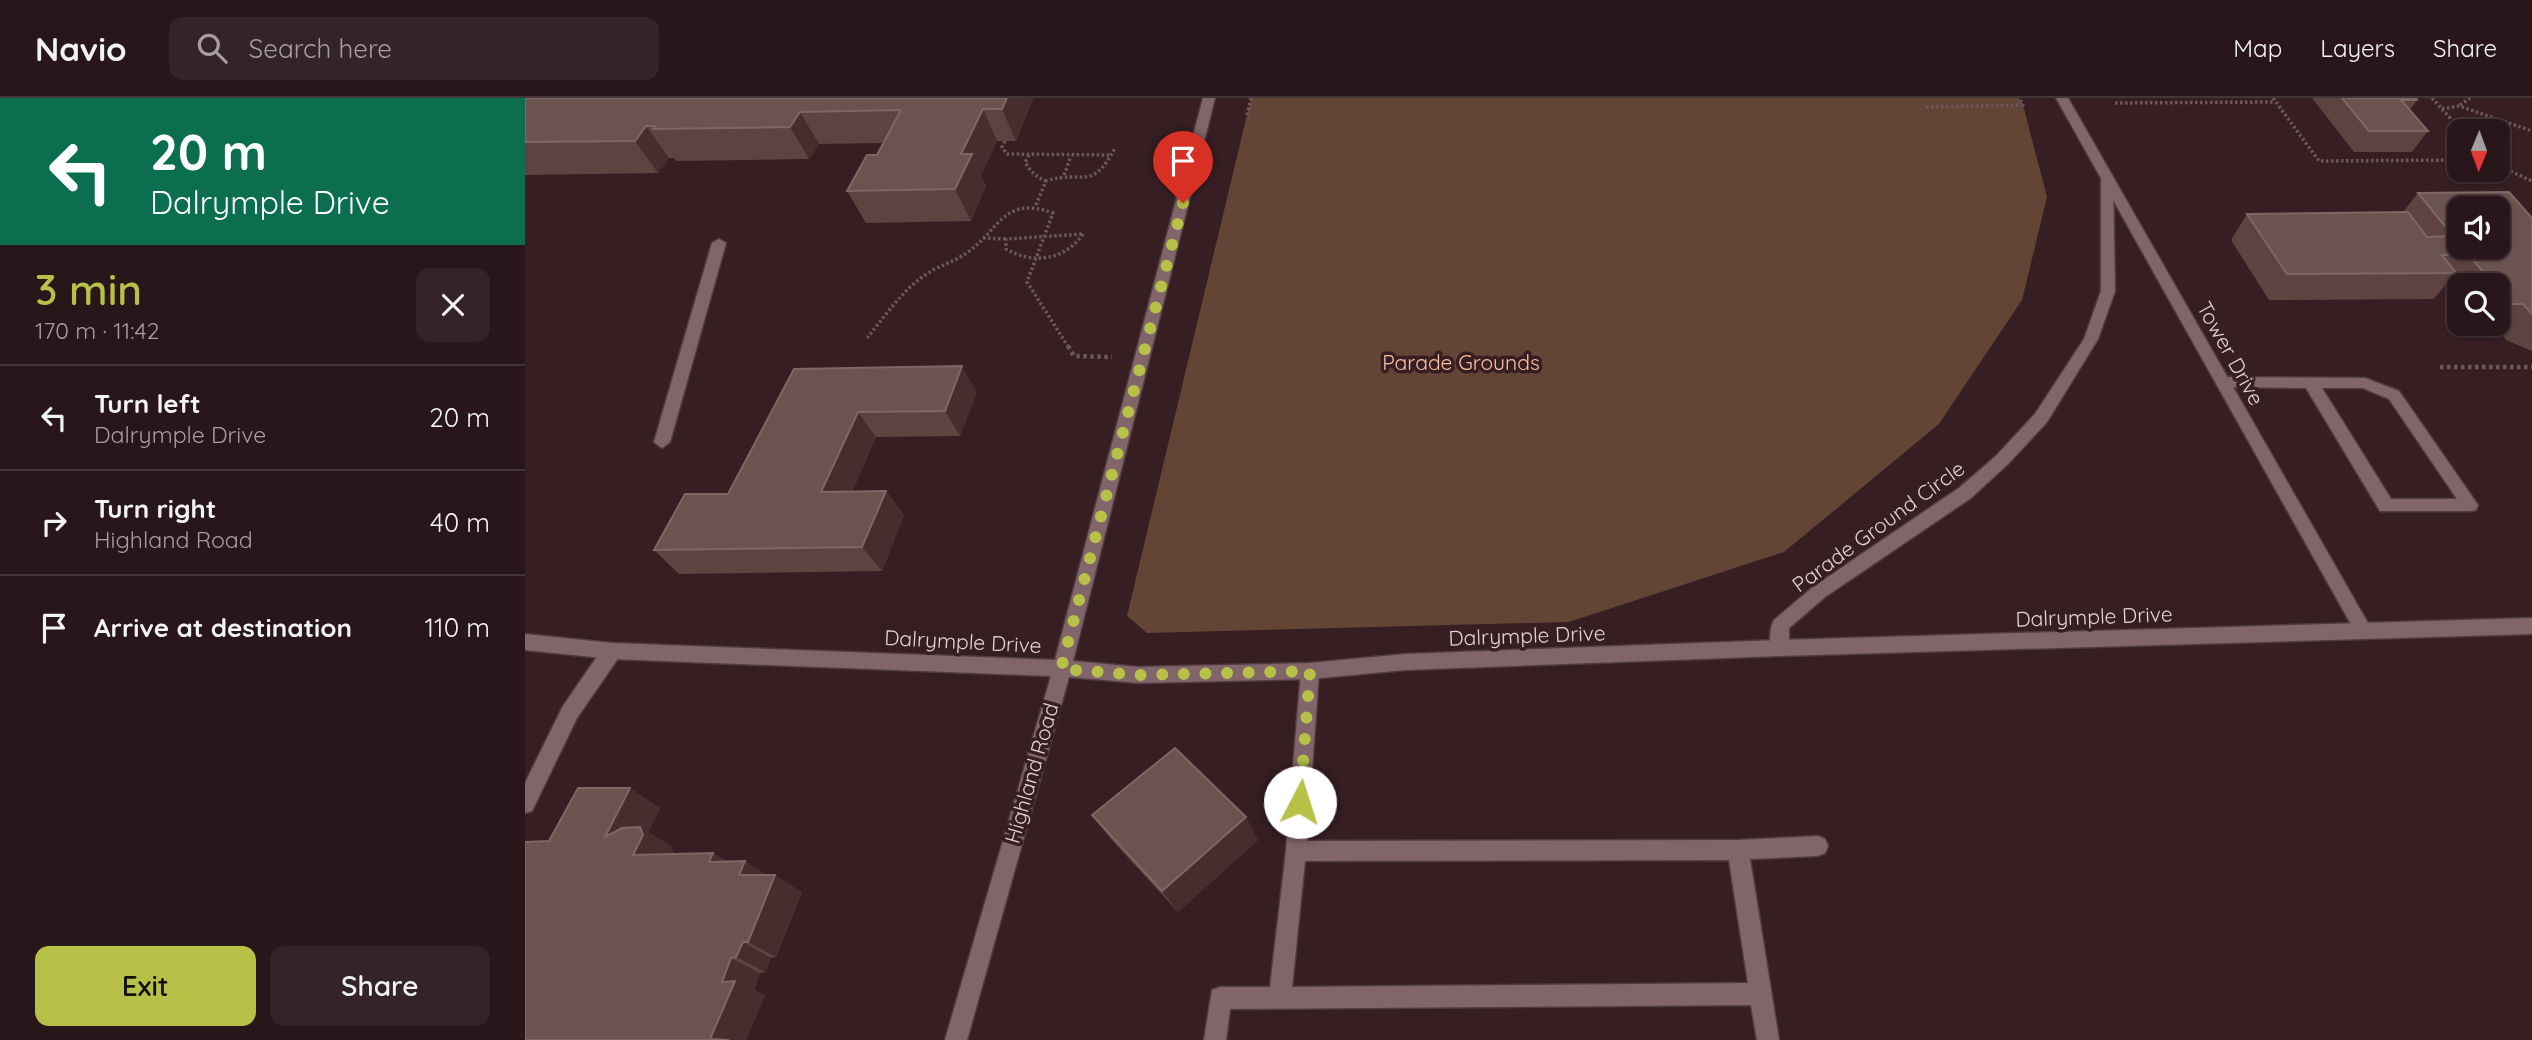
<!DOCTYPE html>
<meta charset="utf-8">
<style>
:root{--surface:#28161a;--page:#342327;--text:#f1f3f6;--muted:#a59fa2;--line:#443539;--accent:#b7c147}
body{margin:0;font-family:Quicksand,sans-serif;background:var(--page);color:var(--text);height:100vh;display:flex;flex-direction:column;font-size:26px;white-space:nowrap}
*{box-sizing:border-box;margin:0}
p{font-size:23px;color:var(--muted)}
.icon{flex:none;width:38px;height:38px;fill:none;stroke:currentColor;stroke-width:2;stroke-linecap:round;stroke-linejoin:round}
.map{position:relative;flex:1;overflow:hidden}
.details{display:flex;flex-direction:column;background:var(--surface);width:525px}
.details>*{flex:none}
.top-card{background:#0b6e4f;color:#fff;overflow:hidden}
.needle{width:46px;rotate:181deg}
.buttons{position:absolute;left:1922px;top:21px;display:grid;gap:14px}
.buttons a{display:grid;place-items:center;width:63px;height:63px;border-radius:14px;background:var(--surface);box-shadow:0 2px 5px #0004,0 0 0 2px var(--line);font-size:35px}
.pin{position:absolute;display:grid;place-items:center;width:60px;height:60px;color:#fff;margin:-72px -30px;border-radius:50% 50% 50% 0;rotate:-45deg;box-shadow:0 0 7px #0007}
.pin .icon{rotate:45deg}
.me{position:absolute;width:77px;margin:-38px;rotate:5deg;stroke-linejoin:round;filter:drop-shadow(0 0 5px #0008)}
.turn{display:flex;align-items:center;gap:24px;height:147px;padding:0 35px;font-size:32px}
.turn .icon{width:91px;height:91px;stroke-width:2.5}
.turn b{display:block;font-size:49px;line-height:60px}
.round{display:grid;place-items:center;flex:none;width:74px;height:74px;border-radius:14px;background:var(--page)}
.summary{display:flex;align-items:center;justify-content:space-between;height:119px;padding:0 35px}
h1{font-size:42px;font-weight:600;line-height:52px;color:var(--accent)}
.action{display:flex;gap:14px;margin-top:auto;padding:14px 35px}
.action a{flex:1;height:80px;border-radius:14px;background:var(--accent);color:#111;font-size:28px;font-weight:600;line-height:80px;text-align:center}
.action a+a{background:var(--page);color:var(--text)}
ul{padding:0;list-style:none}
li{display:flex;align-items:center;gap:21px;height:105px;padding:0 35px;border-top:2px solid var(--line)}
li div{flex:1}
li b{display:block;font-size:26px}
li em{font-style:normal}
header{display:flex;align-items:center;gap:42px;box-sizing:border-box;height:98px;padding:0 35px;background:var(--surface);border-bottom:2px solid var(--line)}
header strong{font-size:33px}
nav{display:flex;gap:38px;margin-inline-start:auto;font-size:24px}
.search{width:490px;height:63px;background:var(--page);display:flex;align-items:center;gap:18px;box-sizing:border-box;padding:0 24px;border-radius:14px;color:var(--muted);font-size:26px}
main{display:flex;flex:1;min-height:0}
.map>svg:first-child{display:block}
</style>
<header>
<strong>Navio</strong>
<div class="search"><svg class="icon" aria-label="search" viewBox="0 0 24 24"><circle cx="10" cy="10" r="6"/><path d="M15 15l6 6"/></svg>Search here</div>
<nav><a>Map</a><a>Layers</a><a>Share</a></nav>
</header>
<main>
<section class="details">
<div class="top-card">
<div class="turn"><svg class="icon" aria-label="left" viewBox="0 0 24 24"><path d="M17 20v-9H6M10 6l-5 5 5 5"/></svg><div><b>20 m</b>Dalrymple Drive</div></div>
</div>
<div class="summary"><div><h1>3 min</h1><p>170 m · 11:42</p></div><a class="round"><svg class="icon" aria-label="close" viewBox="0 0 24 24"><path d="M6 6l12 12M18 6L6 18"/></svg></a></div>
<ul>
<li><svg class="icon" aria-label="left" viewBox="0 0 24 24"><path d="M17 20v-9H6M10 6l-5 5 5 5"/></svg><div><b>Turn left</b><p>Dalrymple Drive</p></div><em>20 m</em></li>
<li><svg class="icon" aria-label="right" viewBox="0 0 24 24"><path d="M7 20v-9h11M14 6l5 5-5 5"/></svg><div><b>Turn right</b><p>Highland Road</p></div><em>40 m</em></li>
<li><svg class="icon" aria-label="arrive" viewBox="0 0 24 24"><path d="M6 21V4h12l-3 4 3 4H6"/></svg><div><b>Arrive at destination</b></div><em>110 m</em></li>
</ul>
<div class="action"><a>Exit</a><a>Share</a></div>
</section>
<div class="map">
<svg width="2007" height="942" viewBox="0 0 2007 942">
<rect width="100%" height="100%" fill="#361e23"/>
<path fill="#624535" d="M 726,0 L 1494,0 L 1498,7 L 1522,99 L 1497,202 L 1414,326 L 1259,454 L 1044,524 L 622,535 L 602,518 Z"/>
<g fill="none" stroke-linecap="round" stroke-linejoin="round">
<g stroke="#4f3c40" stroke-width="3">
<path id="lane" d="M 1582,75 L 1588,79 L 1590,193 L 1573,241 L 1522,324 L 1483,366 L 1446,400 L 1300,499 L 1264,530 L 1264,550 L 1262,556 L 1255,558 L 1248,556 C 1244,546 1244,531 1249,522 L 1288,489 L 1434,390 L 1471,358 L 1510,316 L 1559,241 L 1576,193 L 1576,79 Z
M 194,141 L 201,145 L 145,344 L 137,350 L 129,344 L 187,145 Z
M 1699,279 L 1840,280 L 1874,293 L 1953,407 L 1951,412 L 1945,413 L 1855,413 L 1781,290 L 1699,289 L 1691,284 ZM 1797,290 L 1838,290 L 1864,301 L 1932,401 L 1866,401 Z
M 87,545 L 94,547 L 96,553 L 94,559 L 52,620 L 7,713 L 0,715 L 0,685 L 38,608 L 80,547 Z
M 785,565 L 792,567 L 794,573 L 782,743 L 1213,742 L 1293,738 L 1300,741 L 1303,748 L 1300,755 L 1293,758 L 1225,761 L 1254,942 L 1232,942 L 1226,907 L 705,911 L 701,942 L 679,942 L 687,892 L 695,889 L 745,889 L 761,753 L 776,573 L 778,567 ZM 1204,762 L 1223,885 L 767,889 L 780,763 Z"/>
</g>
<g stroke="#4f3c40" stroke-width="3">
<path id="street" d="M 1531,0 L 1543,0 L 1844,527 L 1847,532 L 1844,537 L 1838,540 L 1832,537 Z"/>
</g>
<g stroke="#4f3c40" stroke-width="3">
<path id="secondary" d="M 678,0 L 690,0 L 548,563 L 614,569 L 785,565 L 880,556 L 1255,542 L 2007,520 L 2007,536 L 1255,558 L 880,572 L 785,581 L 614,585 L 544,579 L 442,942 L 420,942 L 526,578 L 87,561 L 0,552 L 0,536 L 87,545 L 530,562 Z"/>
</g>
<path stroke="#6d575b" stroke-width="3.5" stroke-dasharray="2.5 2.5" stroke-linecap="butt" d="M 1748,0 L 1794,63 L 1934,62
M 1907,0 L 1937,33
M 1590,5 L 1750,4
M 1935,7 L 1945,0
M 1401,9 L 1498,7 L 1494,0
M 1917,11 L 1934,8 L 2007,33
M 722,17 L 726,0
M 480,43 L 477,49 L 482,56 L 587,57
M 504,57 L 500,64 C 505,73 511,79 521,83
M 1972,67 L 2007,83
M 539,77 L 546,58
M 511,107 L 521,83 C 558,71 566,95 590,50
M 558,136 C 540,162 508,167 481,151 L 481,141 Z
M 458,140 L 481,141
M 342,240 C 360,218 377,193 400,177 C 414,167 430,164 443,154 C 475,131 479,97 528,115 L 502,184 L 544,250"/>
<path stroke="#6d575b" stroke-width="4.5" stroke-dasharray="3.5 3.5" stroke-linecap="butt" d="M 543,248 L 549,258 L 587,259
M 1915,269 L 2007,269"/>
<use href="#lane" fill="#82656a" fill-rule="evenodd"/>
<use href="#street" fill="#82656a" fill-rule="evenodd"/>
<use href="#secondary" fill="#82656a" fill-rule="evenodd"/>
</g>
<path fill="#5d4440" d="M 0,0 L 508,1 L 491,43 L 472,43 L 456,77 L 461,88 L 446,123 L 341,125 L 322,93 L 352,57 L 359,45 L 294,46 L 284,61 L 151,63 L 149,60 L 144,60 L 133,75 L 0,77 Z
M 1787,0 L 1891,0 L 1892,2 L 1885,12 L 1903,33 L 1887,54 L 1829,54 Z
M 1893,95 L 2007,120 L 2007,253 L 1981,242 L 1974,232 L 1960,232 L 1955,226 L 1972,226 L 1972,187 L 1934,187 L 1934,198 L 1923,184 L 1909,201 L 1744,202 L 1706,142 L 1722,116 L 1878,114 Z
M 269,271 L 452,294 L 435,338 L 351,339 L 327,394 L 361,393 L 379,417 L 357,473 L 154,476 L 129,452 L 203,396 Z
M 135,710 L 123,734 L 146,748 L 148,756 L 188,755 L 201,763 L 242,777 L 277,794 L 251,859 L 246,860 L 240,874 L 235,875 L 229,892 L 240,897 L 221,942 L 0,942 L 24,743 Z
M 567,717 L 733,742 L 653,814 L 585,740 Z"/>
<path fill="#472e2e" d="M 482,0 L 508,0 L 508,1 L 491,43 L 477,11 Z
M 458,11 L 472,43 L 456,77 L 461,88 L 446,123 L 430,91 L 436,56 Z
M 275,14 L 294,46 L 284,61 L 265,29 Z
M 121,28 L 144,60 L 133,75 L 110,43 Z
M 437,268 L 452,294 L 435,338 L 420,313 Z
M 333,314 L 351,339 L 316,419 L 296,394 Z
M 361,393 L 379,417 L 357,473 L 337,449 Z
M 105,690 L 135,710 L 123,734 L 146,748 L 149,755 L 140,775 L 80,739 Z
M 721,719 L 733,742 L 653,814 L 637,793 Z
M 188,755 L 216,773 L 220,763 L 247,780 L 242,794 L 184,764 Z
M 250,777 L 277,794 L 251,859 L 223,844 Z
M 218,844 L 246,860 L 240,874 L 211,859 Z
M 206,860 L 235,875 L 229,892 L 240,897 L 221,942 L 187,942 L 185,941 L 197,884 Z"/>
<path fill="#6b5350" stroke="#7e6764" stroke-width="2" fill-rule="evenodd" d="M 0,0 L 482,0 L 477,11 L 458,11 L 436,56 L 447,56 L 430,91 L 322,93 L 342,57 L 352,57 L 376,12 L 275,14 L 265,29 L 128,31 L 130,28 L 121,28 L 110,43 L 0,44 Z
M 1817,0 L 1891,0 L 1892,2 L 1876,2 L 1903,33 L 1844,33 Z
M 1984,94 L 2007,120 L 2007,216 L 1998,206 L 1984,206 L 1972,192 L 1972,187 L 1969,187 L 1944,157 L 1917,157 L 1931,175 L 1762,176 L 1722,116 L 1883,114 L 1902,139 L 1928,138 L 1893,95 ZM 1934,110 L 1972,110 L 1972,149 L 1934,149 Z
M 437,268 L 420,313 L 333,314 L 296,394 L 361,393 L 337,449 L 129,452 L 160,396 L 203,396 L 269,271 Z
M 650,650 L 721,719 L 637,793 L 567,717 Z
M 53,690 L 105,690 L 80,739 L 97,730 L 115,729 L 118,737 L 108,757 L 188,755 L 184,764 L 220,763 L 214,777 L 250,777 L 223,844 L 218,844 L 211,859 L 206,860 L 197,884 L 210,883 L 185,941 L 204,942 L 0,942 L 0,744 L 24,743 Z"/>
<g fill="none" stroke-linecap="round" stroke-linejoin="round">
<path stroke="#b7c147" stroke-width="12" stroke-dasharray="0 21.6" d="M 658,105 L 536,571 L 614,577 L 785,573 L 775,704"/>
</g>
<g text-anchor="middle" dominant-baseline="central" stroke-width="7" stroke-linejoin="round" paint-order="stroke">
<g font-size="21" fill="#e2d1d3" stroke="#361e23">
<text transform="translate(1706 255) rotate(61)">Tower Drive</text>
<text transform="translate(1353 428) rotate(-36)">Parade Ground Circle</text>
<text transform="translate(1569 518) rotate(-2)">Dalrymple Drive</text>
<text transform="translate(1002 537) rotate(-2)">Dalrymple Drive</text>
<text transform="translate(438 543) rotate(3)">Dalrymple Drive</text>
<text transform="translate(506 675) rotate(-74)">Highland Road</text>
</g>
<g font-size="21" fill="#fbc0a0" stroke="#361e23">
<text x="936" y="264">Parade Grounds</text>
</g>
</g>
</svg>
<div class="buttons">
<a><svg class="needle" viewBox="-14 -14 28 28"><path d="M0-13l5 13h-10z" fill="#e53935"/><path d="M0 13l5-13h-10z" fill="#a59fa2"/></svg></a>
<a><svg class="icon" aria-label="sound" viewBox="0 0 24 24"><path d="M4 9h4l5-4v14l-5-4H4zM17 9q2 3 0 6"/></svg></a>
<a><svg class="icon" aria-label="search" viewBox="0 0 24 24"><circle cx="10" cy="10" r="6"/><path d="M15 15l6 6"/></svg></a>
</div>
<div class="pin" style="left:658px;top:105px;background:#d93025"><svg class="icon" aria-label="arrive" viewBox="0 0 24 24"><path d="M6 21V4h12l-3 4 3 4H6"/></svg></div>
<svg class="me" style="left:775px;top:704px" viewBox="-20 -20 40 40"><circle r="19" fill="#fff"/><path d="M0-13L10 11 0 6-10 11z" fill="#b7c147"/></svg>
</div>
</main>
